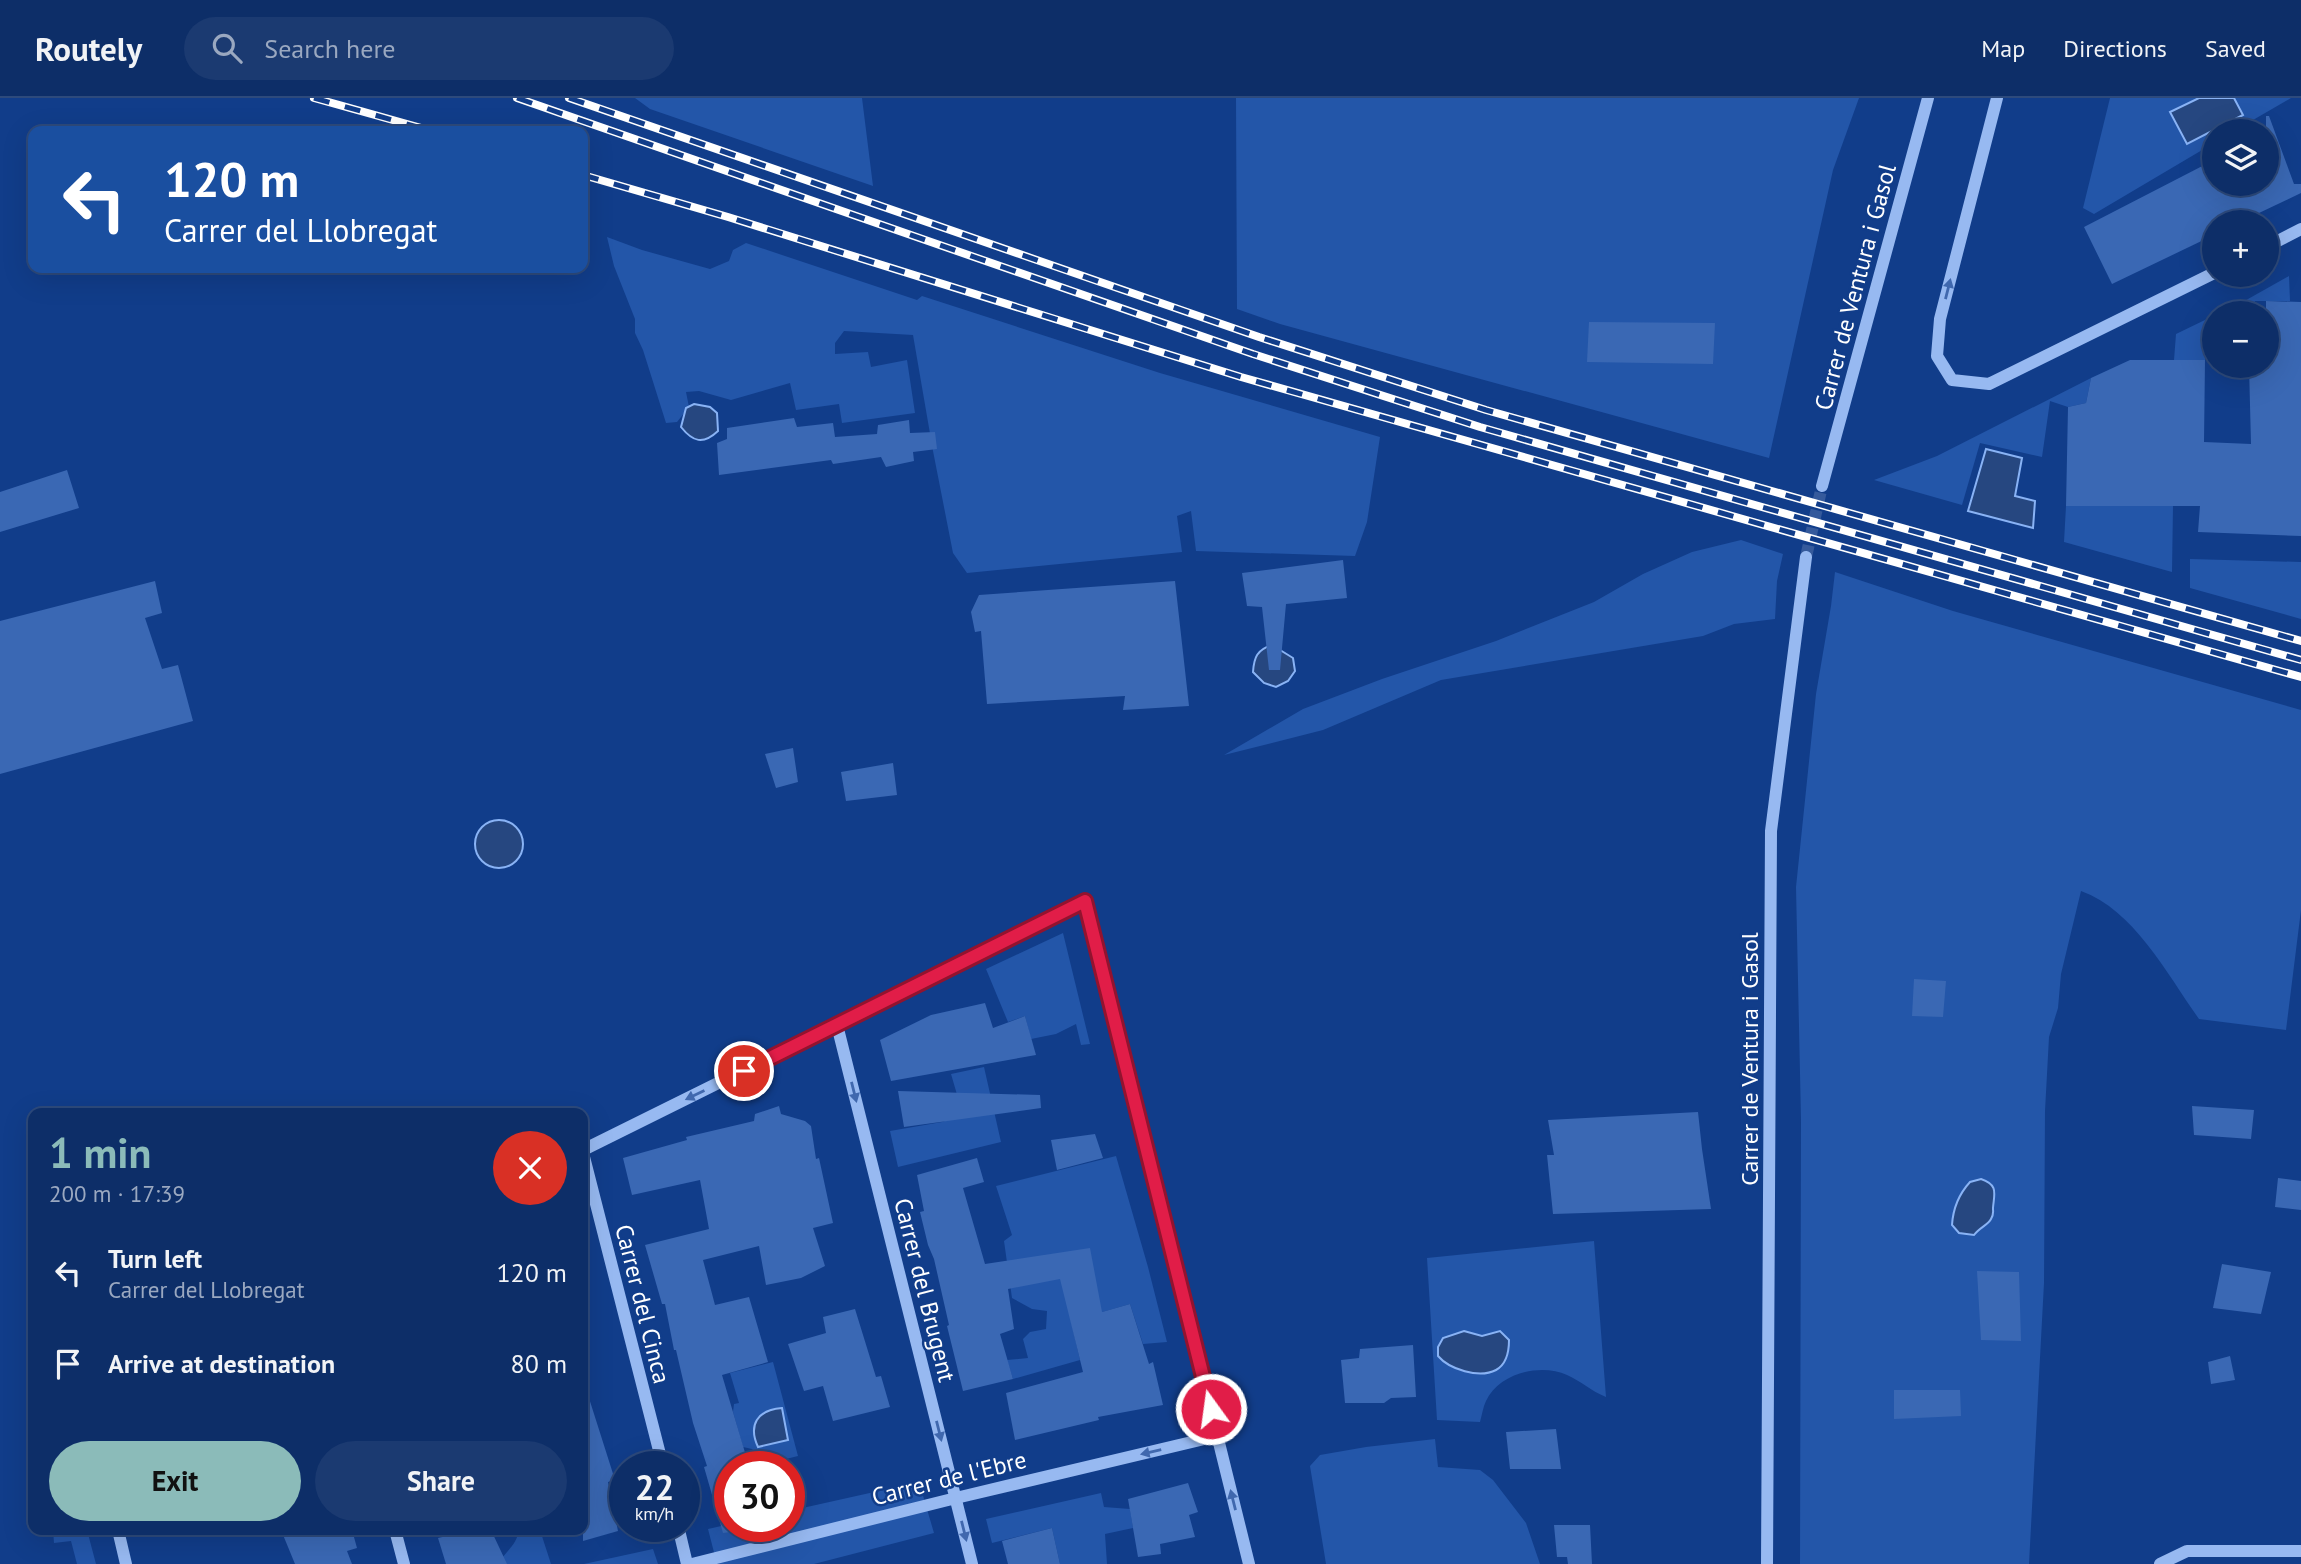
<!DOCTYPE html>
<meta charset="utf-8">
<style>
:root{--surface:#0d2e68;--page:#1b3a71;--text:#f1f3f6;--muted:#9aa8c0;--line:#2d4a7c;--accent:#8bbbb9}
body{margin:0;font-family:"PT Sans",sans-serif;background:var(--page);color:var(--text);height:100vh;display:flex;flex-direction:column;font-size:26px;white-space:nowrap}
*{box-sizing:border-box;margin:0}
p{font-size:23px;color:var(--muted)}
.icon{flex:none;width:38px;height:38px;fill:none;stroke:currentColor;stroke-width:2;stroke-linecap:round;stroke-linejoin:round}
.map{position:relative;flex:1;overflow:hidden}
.side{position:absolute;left:28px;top:1010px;width:560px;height:427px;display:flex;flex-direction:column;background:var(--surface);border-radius:14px;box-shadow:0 7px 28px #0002,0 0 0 2px var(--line)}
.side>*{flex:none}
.hud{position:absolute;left:28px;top:28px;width:560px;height:147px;border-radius:14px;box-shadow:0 7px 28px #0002,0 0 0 2px var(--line);background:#1a4fa0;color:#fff;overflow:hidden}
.tools{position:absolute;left:2202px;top:21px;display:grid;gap:14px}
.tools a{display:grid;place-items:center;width:77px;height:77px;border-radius:50%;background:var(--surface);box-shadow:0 7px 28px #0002,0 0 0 2px var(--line);font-size:35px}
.speed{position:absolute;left:609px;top:1353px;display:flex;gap:14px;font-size:35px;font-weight:700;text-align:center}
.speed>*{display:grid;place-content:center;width:91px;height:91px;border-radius:50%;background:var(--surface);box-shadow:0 7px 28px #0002,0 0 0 2px var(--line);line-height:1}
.speed small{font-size:18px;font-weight:400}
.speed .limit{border:10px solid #d22;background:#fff;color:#111}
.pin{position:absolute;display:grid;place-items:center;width:60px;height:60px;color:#fff;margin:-30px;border:4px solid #fff;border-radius:50%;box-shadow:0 2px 7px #0007}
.me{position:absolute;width:77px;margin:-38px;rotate:346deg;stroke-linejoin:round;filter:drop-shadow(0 0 5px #0008)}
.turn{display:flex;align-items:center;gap:24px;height:147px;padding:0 21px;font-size:32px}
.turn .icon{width:91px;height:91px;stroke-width:2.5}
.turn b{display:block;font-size:49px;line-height:60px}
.round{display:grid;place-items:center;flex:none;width:74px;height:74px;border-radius:37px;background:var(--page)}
.overview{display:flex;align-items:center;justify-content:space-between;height:119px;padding:0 21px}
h1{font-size:42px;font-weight:700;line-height:52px;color:var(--accent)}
.button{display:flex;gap:14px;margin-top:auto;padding:14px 21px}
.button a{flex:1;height:80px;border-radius:42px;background:var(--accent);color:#111;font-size:28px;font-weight:700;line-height:80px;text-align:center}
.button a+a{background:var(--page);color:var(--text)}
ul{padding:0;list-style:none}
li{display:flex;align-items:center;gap:21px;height:91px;padding:0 21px}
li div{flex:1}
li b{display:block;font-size:26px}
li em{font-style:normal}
header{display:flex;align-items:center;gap:42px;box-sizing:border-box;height:98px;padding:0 35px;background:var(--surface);border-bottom:2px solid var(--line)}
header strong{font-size:33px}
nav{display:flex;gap:38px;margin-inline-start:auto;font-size:24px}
.search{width:490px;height:63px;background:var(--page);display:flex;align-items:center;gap:18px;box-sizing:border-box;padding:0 24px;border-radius:38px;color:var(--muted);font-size:26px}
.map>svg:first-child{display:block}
</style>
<header>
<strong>Routely</strong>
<div class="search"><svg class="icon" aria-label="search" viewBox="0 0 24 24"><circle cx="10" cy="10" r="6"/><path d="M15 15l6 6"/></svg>Search here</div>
<nav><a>Map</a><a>Directions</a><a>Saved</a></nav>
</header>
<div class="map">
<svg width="2301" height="1466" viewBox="0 0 2301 1466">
<rect width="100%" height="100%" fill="#113d8a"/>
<path fill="#2356a9" d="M 635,0 L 862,0 L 873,88 L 650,11 Z
M 1236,0 L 1859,0 L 1833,72 L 1769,360 L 1280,226 L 1237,211 Z
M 2110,0 L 2291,0 L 2234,33 L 2214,33 L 2214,45 L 2094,116 L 2083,110 Z
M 607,139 L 642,152 L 710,171 L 729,163 L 733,152 L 746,145 L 917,202 L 922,198 L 1160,275 L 1380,339 L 1367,424 L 1355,458 L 1196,453 L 1191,413 L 1177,418 L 1182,454 L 967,475 L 953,455 L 933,353 L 913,237 L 844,233 L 835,245 L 835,256 L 868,254 L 871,269 L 907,262 L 915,315 L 842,325 L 839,306 L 796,312 L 790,285 L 731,302 L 699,293 L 686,294 L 689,309 L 677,324 L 666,325 L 643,252 L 635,235 L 635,221 L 614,168 Z
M 2289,178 L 2290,203 L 2255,203 L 2251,215 L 2232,215 L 2232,210 Z
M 2207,221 L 2205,262 L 2174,262 L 2176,236 Z
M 2091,280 L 2086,305 L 2068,309 L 2050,303 L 2042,359 L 1980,345 L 1962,407 L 1874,382 L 1937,358 Z
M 2066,408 L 2173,408 L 2172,474 L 2064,444 Z
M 1741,442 L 1783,456 L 1777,483 L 1775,521 L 1734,526 L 1703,538 L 1441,582 L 1323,632 L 1224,657 L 1303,611 L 1382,581 L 1496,543 L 1594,504 L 1643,476 L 1692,454 Z
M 2190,461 L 2301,464 L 2301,521 L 2190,490 Z
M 1835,474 L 1953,513 L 2301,612 L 2301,812 L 2286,932 L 2199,921 C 2167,876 2134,812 2081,793 L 2061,876 L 2058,910 L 2049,939 L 2045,1013 L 2044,1185 L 2029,1466 L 1800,1466 L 1801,1022 L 1796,789 L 1816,596 L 1831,508 Z
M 1063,835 L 1090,946 L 1081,947 L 1076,926 L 1056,936 L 1031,941 L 1025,918 L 1008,924 L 986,871 Z
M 984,969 L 1001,1044 L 898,1069 L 890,1033 L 942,1024 L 963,1017 L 951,976 Z
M 1116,1058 L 1148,1169 L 1167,1244 L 1143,1246 L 1130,1206 L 1071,1223 L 1080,1262 L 1013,1281 L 1007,1262 L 1028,1260 L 1023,1241 L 1030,1234 L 1046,1231 L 1047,1213 L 1032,1211 L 1012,1200 L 1004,1143 L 1012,1137 L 996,1088 Z
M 1594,1143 L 1606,1299 C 1591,1293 1581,1283 1567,1277 C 1541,1265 1499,1275 1486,1303 C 1483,1309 1482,1317 1480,1324 L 1437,1322 L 1427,1160 Z
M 773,1264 L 798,1358 L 766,1366 L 752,1351 L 743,1349 L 733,1314 L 734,1306 L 739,1305 L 730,1275 Z
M 1435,1341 L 1438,1369 L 1480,1372 L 1493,1382 L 1526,1425 L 1540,1466 L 1326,1466 L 1310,1368 L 1320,1357 L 1366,1349 Z
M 919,1384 L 934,1435 L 814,1466 L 717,1466 L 708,1431 L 730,1426 L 789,1428 L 789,1413 Z
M 1101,1395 L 1104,1409 L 1130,1411 L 1133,1430 L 1105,1436 L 1107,1466 L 1060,1466 L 1052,1430 L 992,1445 L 986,1421 Z
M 53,1432 L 87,1432 L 96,1466 L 77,1466 L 71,1443 L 54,1445 Z
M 518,1432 L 540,1432 L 551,1466 L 498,1466 C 505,1454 519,1445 518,1432 Z
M 653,1451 L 658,1466 L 584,1466 Z"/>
<path fill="#264780" stroke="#89b3f5" stroke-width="2" d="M 2199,0 L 2234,0 L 2243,17 L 2187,46 L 2170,14 Z
M 694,306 L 710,309 L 717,315 L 718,333 C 703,347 693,344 681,329 L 686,310 Z
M 1986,351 L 2022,360 L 2015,398 L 2035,403 L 2033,430 L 1968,413 Z
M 1272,547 L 1293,560 L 1295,573 L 1288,583 L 1276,589 L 1264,585 L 1253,574 C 1254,559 1257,552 1272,547 Z
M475 746a24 24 0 1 1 48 0a24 24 0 1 1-48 0Z
M 1981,1081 C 1999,1087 1994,1096 1993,1110 C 1993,1115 1994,1116 1991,1121 C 1988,1127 1980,1129 1974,1137 L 1959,1135 L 1952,1127 C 1953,1111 1959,1096 1970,1084 Z
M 1464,1233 L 1482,1238 L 1500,1233 L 1509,1242 C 1509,1253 1507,1266 1496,1272 C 1479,1281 1449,1271 1438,1258 L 1438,1249 L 1443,1240 Z
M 782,1310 L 788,1342 L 758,1349 C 748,1327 757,1312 782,1310 Z"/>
<path fill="#3a68b4" d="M 2266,18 L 2269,18 L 2294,86 L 2301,86 L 2301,95 L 2240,124 L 2214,124 L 2214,137 L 2112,186 L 2084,129 L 2214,62 L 2214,86 L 2266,86 Z
M 2266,203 L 2301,204 L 2301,438 L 2198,434 L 2200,408 L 2066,408 L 2068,309 L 2086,305 L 2091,280 L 2130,262 L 2205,262 L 2204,344 L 2251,346 L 2249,268 L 2266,268 Z
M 1589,224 L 1715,225 L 1713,266 L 1587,264 Z
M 794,320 L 797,329 L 833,325 L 835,339 L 877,336 L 878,327 L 909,322 L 910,335 L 935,334 L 937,351 L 913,354 L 914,363 L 886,369 L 881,359 L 833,366 L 831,362 L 719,377 L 717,345 L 727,341 L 727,330 Z
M 67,372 L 79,410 L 0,434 L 0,394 Z
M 1343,462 L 1347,500 L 1286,506 L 1280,572 L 1269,572 L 1262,509 L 1247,508 L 1242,475 Z
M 155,483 L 162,515 L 145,520 L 162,571 L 178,567 L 193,623 L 0,676 L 0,523 Z
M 1175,483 L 1189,608 L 1123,612 L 1125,598 L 987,606 L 981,533 L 975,534 L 971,514 L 979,497 Z
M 793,650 L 798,684 L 776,690 L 765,656 Z
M 893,665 L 897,697 L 846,703 L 841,674 Z
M 1914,881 L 1946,883 L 1943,919 L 1912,918 Z
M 985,905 L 993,930 L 1025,918 L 1036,957 L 891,983 L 880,942 L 931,917 Z
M 898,993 L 1040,997 L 1041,1010 L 904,1029 Z
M 779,1008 L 781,1016 L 805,1023 L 811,1028 L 816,1061 L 819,1060 L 833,1125 L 813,1130 L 825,1168 L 801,1180 L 766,1187 L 759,1148 L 703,1162 L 715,1207 L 749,1199 L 768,1264 L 722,1277 L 749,1368 L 730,1368 L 730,1434 L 723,1435 L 704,1369 L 707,1368 L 693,1325 L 676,1252 L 674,1252 L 665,1206 L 662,1206 L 645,1147 L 709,1131 L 700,1082 L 632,1097 L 623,1060 L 687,1042 L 686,1039 L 754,1023 L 755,1016 Z
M 2192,1008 L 2254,1012 L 2251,1041 L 2194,1037 Z
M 1698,1014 L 1702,1051 L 1711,1111 L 1553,1116 L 1547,1057 L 1554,1057 L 1548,1022 Z
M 1095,1036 L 1103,1060 L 1057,1072 L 1051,1042 Z
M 977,1060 L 984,1084 L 963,1090 L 985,1166 L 1090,1150 L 1102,1214 L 1130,1206 L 1149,1266 L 1153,1264 L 1163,1307 L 1098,1319 L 1099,1322 L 1015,1342 L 1006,1295 L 1083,1274 L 1060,1181 L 1008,1191 L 1014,1231 L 1000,1236 L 1013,1281 L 963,1293 L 947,1228 L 949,1227 L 934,1161 L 928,1147 L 920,1114 L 924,1113 L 917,1077 Z
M 2278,1080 L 2301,1083 L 2301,1112 L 2275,1109 Z
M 2222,1166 L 2271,1174 L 2261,1216 L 2213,1210 Z
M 1977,1173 L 2019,1174 L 2021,1243 L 1981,1242 Z
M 855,1211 L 876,1279 L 881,1278 L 890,1309 L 833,1323 L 823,1288 L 804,1293 L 788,1246 L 826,1235 L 823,1219 Z
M 1413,1247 L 1416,1299 L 1391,1300 L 1384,1305 L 1345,1305 L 1341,1262 L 1359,1260 L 1360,1251 Z
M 2230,1258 L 2235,1282 L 2211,1286 L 2208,1264 Z
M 1894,1292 L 1960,1292 L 1961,1318 L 1894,1321 Z
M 588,1297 L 615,1382 L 608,1384 L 618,1433 L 583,1443 L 583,1298 Z
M 1556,1331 L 1561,1371 L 1510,1371 L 1506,1334 Z
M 1188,1385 L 1198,1414 L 1189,1417 L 1195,1439 L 1160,1446 L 1161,1456 L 1138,1459 L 1128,1401 Z
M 1554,1427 L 1590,1427 L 1592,1466 L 1568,1466 L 1567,1459 L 1557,1459 Z
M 1052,1430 L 1060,1466 L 1008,1466 L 1002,1443 Z
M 281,1432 L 352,1432 L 357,1450 L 347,1453 L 352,1466 L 295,1466 Z
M 474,1432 L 491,1432 L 507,1466 L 446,1466 L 438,1440 Z"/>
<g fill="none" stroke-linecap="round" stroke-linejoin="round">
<path stroke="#355a9c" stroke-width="12" stroke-dasharray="12 6" stroke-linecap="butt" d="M 1806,459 L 1822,388"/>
<path stroke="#97b9f1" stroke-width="12" d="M 1997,0 L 1940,221 L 1937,258 L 1952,282 L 1989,286 L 2214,175
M 2266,149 L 2301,131
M 1822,388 L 1928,0
M 837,927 L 972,1466
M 583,1052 L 1085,803 L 1249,1466
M 583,1055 L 663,1368
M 678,1428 L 687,1466
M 118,1432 L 126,1466
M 395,1432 L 404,1466
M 692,1466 L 956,1400 L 1217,1338
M 1767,1466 L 1771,733 L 1806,459
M 2160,1466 L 2187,1453 L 2301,1453"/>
<g stroke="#fff" stroke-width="8">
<path id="rail" d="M 314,0 L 432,33
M 517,0 L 1253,256 L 1480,329 L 2301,562
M 569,0 L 1259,239 L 1486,312 L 2301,543
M 583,77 L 728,119 L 1241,279 L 2301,579"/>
</g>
<use href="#rail" stroke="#113d8a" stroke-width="5" stroke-dasharray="16" stroke-linecap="butt"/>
</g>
<defs><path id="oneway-solid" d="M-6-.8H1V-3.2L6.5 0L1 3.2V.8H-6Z" transform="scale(1.75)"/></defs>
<g fill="#4068ae">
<use href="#oneway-solid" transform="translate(1948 191) rotate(-76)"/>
<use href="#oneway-solid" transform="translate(854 994) rotate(76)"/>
<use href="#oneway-solid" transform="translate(695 997) rotate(154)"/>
<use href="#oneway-solid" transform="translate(939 1333) rotate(76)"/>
<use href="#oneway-solid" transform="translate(1151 1354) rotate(167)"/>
<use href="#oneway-solid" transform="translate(1233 1402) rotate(-104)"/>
<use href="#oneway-solid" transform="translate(964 1433) rotate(76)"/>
</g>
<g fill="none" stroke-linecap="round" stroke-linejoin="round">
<g stroke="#92132f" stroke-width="18">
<path id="route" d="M 744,973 L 1085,803 L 1211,1311"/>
</g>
<use href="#route" stroke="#e11d48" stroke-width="12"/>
</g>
<g text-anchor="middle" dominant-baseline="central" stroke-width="5" stroke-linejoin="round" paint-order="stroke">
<g font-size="24" fill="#fff" stroke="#113d8a">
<text transform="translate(1855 189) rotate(-75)">Carrer de Ventura i Gasol</text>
<text transform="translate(1749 961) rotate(-90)">Carrer de Ventura i Gasol</text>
<text transform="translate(925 1192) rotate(76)">Carrer del Brugent</text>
<text transform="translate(643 1206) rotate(76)">Carrer del Cinca</text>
<text transform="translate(949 1380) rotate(-14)">Carrer de l'Ebre</text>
</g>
</g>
</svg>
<div class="tools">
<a><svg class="icon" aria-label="layers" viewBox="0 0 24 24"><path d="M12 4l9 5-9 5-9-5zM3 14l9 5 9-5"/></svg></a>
<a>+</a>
<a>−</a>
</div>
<div class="speed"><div>22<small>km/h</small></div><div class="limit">30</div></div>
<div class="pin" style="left:744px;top:973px;background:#d93025"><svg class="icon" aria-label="arrive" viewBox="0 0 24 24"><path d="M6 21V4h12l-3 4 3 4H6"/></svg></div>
<svg class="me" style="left:1211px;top:1311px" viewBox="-20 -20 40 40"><circle r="17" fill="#e11d48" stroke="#fff" stroke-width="3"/><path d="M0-11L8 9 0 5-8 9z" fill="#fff"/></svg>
<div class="hud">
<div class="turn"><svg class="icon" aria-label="left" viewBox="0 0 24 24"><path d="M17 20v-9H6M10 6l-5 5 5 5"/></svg><div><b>120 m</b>Carrer del Llobregat</div></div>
</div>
<section class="side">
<div class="overview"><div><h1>1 min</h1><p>200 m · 17:39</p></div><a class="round" style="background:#d93025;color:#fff"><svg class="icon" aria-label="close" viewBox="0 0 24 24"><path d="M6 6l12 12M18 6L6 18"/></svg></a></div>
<ul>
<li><svg class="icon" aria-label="left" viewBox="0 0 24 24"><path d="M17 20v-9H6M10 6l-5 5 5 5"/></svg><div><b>Turn left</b><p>Carrer del Llobregat</p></div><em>120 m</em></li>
<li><svg class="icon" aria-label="arrive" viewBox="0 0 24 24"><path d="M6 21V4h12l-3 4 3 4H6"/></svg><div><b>Arrive at destination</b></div><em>80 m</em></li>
</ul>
<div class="button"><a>Exit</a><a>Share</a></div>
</section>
</div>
